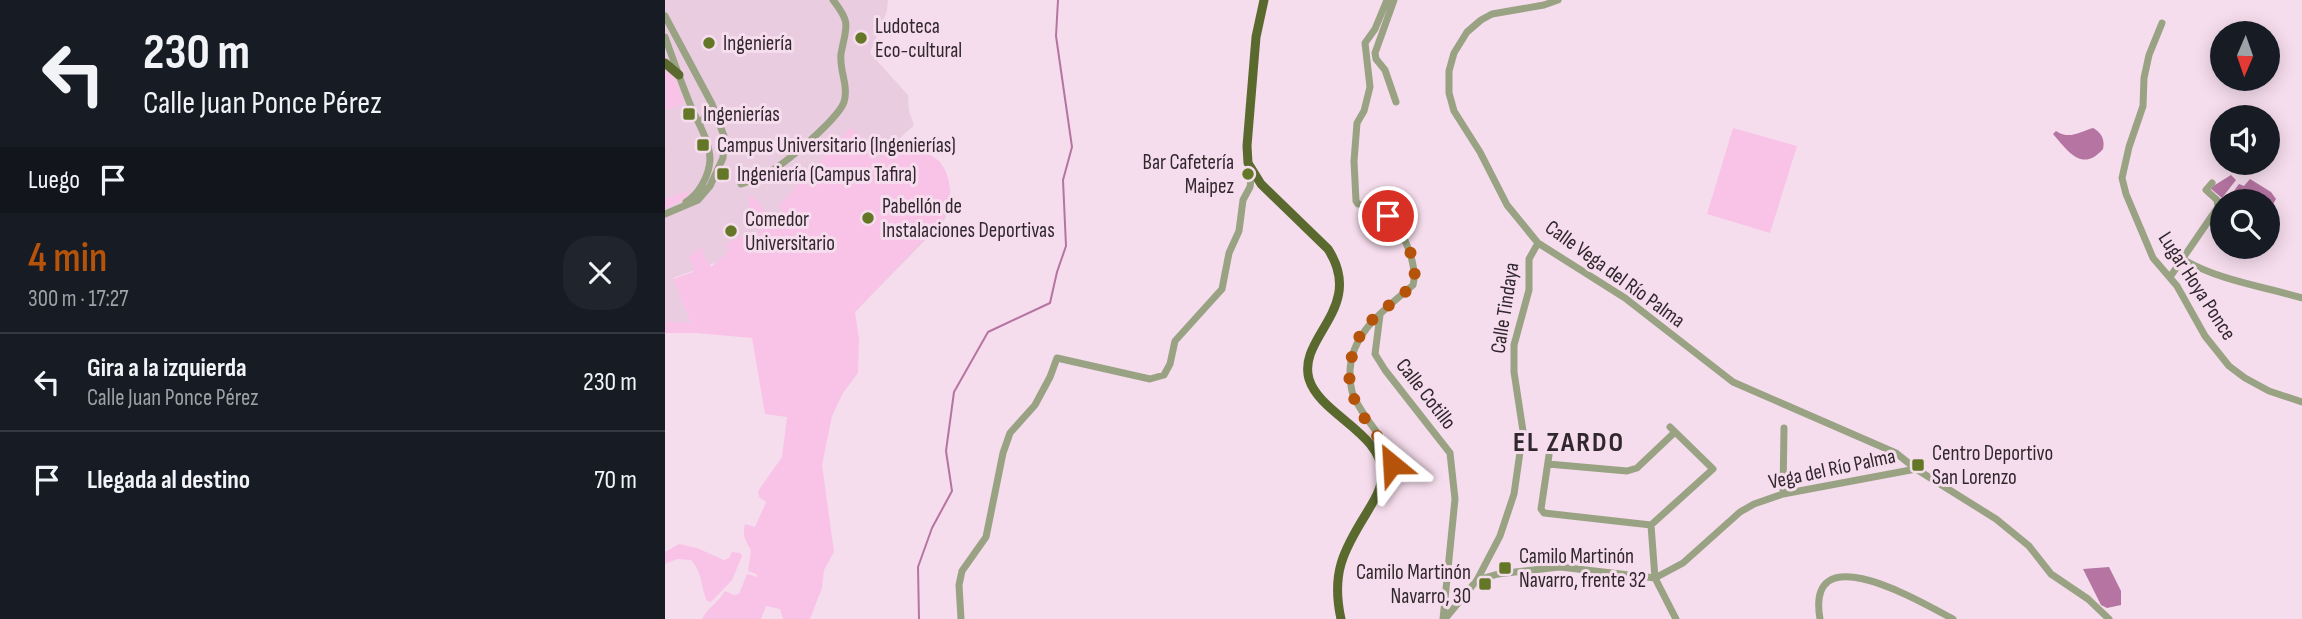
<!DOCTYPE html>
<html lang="es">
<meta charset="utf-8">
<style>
:root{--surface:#171b24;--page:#20242c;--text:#f1f3f6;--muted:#9ea1a6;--line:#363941;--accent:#b45309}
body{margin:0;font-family:"Sofia Sans Condensed",sans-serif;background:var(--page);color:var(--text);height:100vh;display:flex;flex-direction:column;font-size:26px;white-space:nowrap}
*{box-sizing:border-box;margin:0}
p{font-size:23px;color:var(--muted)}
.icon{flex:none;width:38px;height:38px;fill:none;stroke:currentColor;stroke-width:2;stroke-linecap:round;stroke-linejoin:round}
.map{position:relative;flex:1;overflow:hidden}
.sheet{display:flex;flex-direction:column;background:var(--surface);width:665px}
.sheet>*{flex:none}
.banner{background:#171b24;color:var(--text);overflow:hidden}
.needle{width:46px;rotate:182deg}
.fabs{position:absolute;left:1545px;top:21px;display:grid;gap:14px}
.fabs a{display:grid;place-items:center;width:70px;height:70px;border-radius:50%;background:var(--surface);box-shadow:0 4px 18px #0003;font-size:35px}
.pin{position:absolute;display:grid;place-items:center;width:60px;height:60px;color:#fff;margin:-30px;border:4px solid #fff;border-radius:50%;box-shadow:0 2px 7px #0007}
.me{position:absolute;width:77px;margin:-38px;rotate:333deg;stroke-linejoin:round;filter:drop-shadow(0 0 5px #0008)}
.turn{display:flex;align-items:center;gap:24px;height:147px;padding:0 28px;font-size:32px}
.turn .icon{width:91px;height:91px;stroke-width:2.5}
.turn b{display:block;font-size:49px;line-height:60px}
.then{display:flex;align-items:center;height:66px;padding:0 28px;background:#0003;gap:14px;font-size:26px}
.round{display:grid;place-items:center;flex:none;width:74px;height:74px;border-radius:28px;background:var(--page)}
.headline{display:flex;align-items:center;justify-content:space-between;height:119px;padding:0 28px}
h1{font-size:42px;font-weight:600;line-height:52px;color:var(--accent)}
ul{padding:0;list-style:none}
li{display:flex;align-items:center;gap:21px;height:98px;padding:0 28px;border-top:2px solid var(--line)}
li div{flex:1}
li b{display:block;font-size:26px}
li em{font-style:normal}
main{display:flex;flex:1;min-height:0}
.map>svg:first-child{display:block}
</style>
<main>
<section class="sheet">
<div class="banner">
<div class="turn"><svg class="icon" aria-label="left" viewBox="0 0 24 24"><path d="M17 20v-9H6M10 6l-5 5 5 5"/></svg><div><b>230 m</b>Calle Juan Ponce Pérez</div></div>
<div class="then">Luego<svg class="icon" aria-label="arrive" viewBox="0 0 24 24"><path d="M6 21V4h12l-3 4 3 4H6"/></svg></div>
</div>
<div class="headline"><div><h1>4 min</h1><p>300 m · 17:27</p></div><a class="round"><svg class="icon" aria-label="close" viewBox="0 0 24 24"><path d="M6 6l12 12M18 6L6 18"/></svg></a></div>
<ul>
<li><svg class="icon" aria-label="left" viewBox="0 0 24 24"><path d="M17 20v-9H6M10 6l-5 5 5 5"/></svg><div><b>Gira a la izquierda</b><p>Calle Juan Ponce Pérez</p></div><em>230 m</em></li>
<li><svg class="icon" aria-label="arrive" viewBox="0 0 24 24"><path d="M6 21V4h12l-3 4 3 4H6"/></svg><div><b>Llegada al destino</b></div><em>70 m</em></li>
</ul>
</section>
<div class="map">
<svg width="1637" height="619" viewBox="0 0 1637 619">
<rect width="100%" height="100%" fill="#f6dded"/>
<path fill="#eacce0" d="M 0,0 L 223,0 L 222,11 L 205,53 L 243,95 L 244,111 L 249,125 L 232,141 L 240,149 L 267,156 L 275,162 L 281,172 L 286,203 L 279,221 L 190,312 L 123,237 L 8,278 L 26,323 L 0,327 Z"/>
<path fill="#f8c3e6" d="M 0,68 L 9,74 L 19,103 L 0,111 Z
M 186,127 L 205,145 L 202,148 L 214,159 L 232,141 C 242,151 250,149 263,154 C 286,164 288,193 283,214 L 190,312 L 194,339 L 193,373 L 178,393 L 167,416 L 157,465 L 169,552 L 159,570 L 157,588 L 145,619 L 118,619 L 115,609 L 101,606 L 96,619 L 37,619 C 43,607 54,602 60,591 L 69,595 L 74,594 L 82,574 L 93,577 L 91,574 L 83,571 L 86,550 C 80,541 77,534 80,524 L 90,527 L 101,502 L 94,497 L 93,491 L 117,457 L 122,417 L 100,414 L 87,338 L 31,333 L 0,333 L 0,321 L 26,323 L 8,279 L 28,272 L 29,269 L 24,257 L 34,248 L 37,248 L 38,254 L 46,267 L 64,251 L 60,244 L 78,236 L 96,233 L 92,217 L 84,205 L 83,197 L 87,195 L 99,209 L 107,222 L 118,211 L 113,207 Z
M 1068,128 L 1132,146 L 1105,233 L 1042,214 Z
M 27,190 L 18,200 L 0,209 L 0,199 Z
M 14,544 L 32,548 L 59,560 L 64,558 L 67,552 L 75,553 L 77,556 L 67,580 L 46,602 L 42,601 C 35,584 38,574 26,560 L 12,559 L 0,564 L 0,552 Z"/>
<path fill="#b574a2" d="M 1428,128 C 1437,133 1440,140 1438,149 C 1417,173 1403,151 1388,134 L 1391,131 C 1405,140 1414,132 1428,128 Z
M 1566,175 L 1571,180 L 1557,198 L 1545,188 Z
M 1585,179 L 1606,192 L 1611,199 L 1604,211 L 1603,201 L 1581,201 L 1579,197 L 1568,192 L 1574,184 L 1579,186 Z
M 1444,567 L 1456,591 L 1456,605 L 1442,608 L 1436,605 L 1418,569 Z"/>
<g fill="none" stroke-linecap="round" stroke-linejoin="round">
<path stroke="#b574a2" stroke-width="2" d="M 254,619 L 253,567 L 267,528 L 287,491 L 281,451 L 289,392 L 323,332 L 385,303 L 392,272 L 401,246 L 398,180 L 407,147 L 391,36 L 393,0"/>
<path stroke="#99a383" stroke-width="7" d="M 729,0 L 710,53 L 711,59 L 720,70 L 731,102
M 893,0 L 879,5 L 827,14 L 816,20 L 802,32 L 789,53 L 784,71 L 784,93 L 789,111 L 815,152 L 842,205 L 873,243 L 960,298 L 1068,382 L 1231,453 L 1251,469 L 1331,519 L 1364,546 L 1386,574 L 1423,599 L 1444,619
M 0,16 L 47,104 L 59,136 L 58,158 L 45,186 L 33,200 L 0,214
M 1497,23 L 1484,55 L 1479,78 L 1478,106 L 1464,147 L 1457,178 L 1461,194 L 1488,258 L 1512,286 L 1540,336 L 1564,366 L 1580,378 L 1604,391 L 1637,402
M 0,37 C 8,59 16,82 25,104 C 32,122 45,140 45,160 C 44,176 34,194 21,202
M 35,124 L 40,116 L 46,114 L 52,117
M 76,184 C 84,181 93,178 101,174 C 119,165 173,119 179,102 C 184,86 174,70 176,54 C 181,26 187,24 168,0
M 1519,260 C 1556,281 1597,286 1637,298
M 1505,277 L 1553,207 L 1552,200 L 1541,190 L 1547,183
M 715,315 L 710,354 L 720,370 L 785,453 L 790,499 L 778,619
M 884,455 L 876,509 L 879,513 L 986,525 L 1048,469 L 1005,427
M 883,464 L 962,471 L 972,468 L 1010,432
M 717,474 L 724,470 L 728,457 C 717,436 699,419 689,397 C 685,389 685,379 685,370 C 687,331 721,309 748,285 C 754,265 735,219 715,210 C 709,207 700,206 693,204 L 691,201 L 689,161 L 692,123 L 699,111 L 705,87 L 700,43 L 710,29 L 722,0
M 1118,494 L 1119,428
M 986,525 L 990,578 L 1011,619
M 812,580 L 835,536 L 849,494 L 858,431 L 849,372 L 849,345 L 864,290 L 864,259 L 873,243
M 296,619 L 294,585 L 297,571 L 321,537 L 338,453 L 345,433 L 370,405 L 385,377 L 392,358 L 485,379 L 499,375 L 505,364 L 510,341 L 557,289 L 564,253 L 574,231 L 578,200 L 585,187 L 587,173
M 780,619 L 812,580 L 833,574 L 895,567 L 990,578 L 1018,563 L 1075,512 L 1089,504 L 1118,494 L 1251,469
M 1155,619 C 1140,533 1256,602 1288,619"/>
<path stroke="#5a6a2e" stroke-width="9" d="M 599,0 L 591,37 L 582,146 L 583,163 L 596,184 L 663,249 C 701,308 632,337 644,379 C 655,415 718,433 717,475 C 717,489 708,502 701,514 C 678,551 666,574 676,619
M 0,63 L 14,75"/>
</g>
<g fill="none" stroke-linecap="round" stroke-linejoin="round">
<path stroke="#b45309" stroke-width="12" stroke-dasharray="0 21.6" d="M 723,216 C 738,233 755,262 748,285 C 734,298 717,310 703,324 C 688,341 679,374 688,396 C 695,414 711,436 724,450 L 728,457 L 727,464"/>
</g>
<g fill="#637726" stroke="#f6dded" stroke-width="2.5">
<circle cx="196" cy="38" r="7"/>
<circle cx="44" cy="43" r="7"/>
<rect x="17" y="107" width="14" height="14" rx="3.5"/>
<rect x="31" y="138" width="14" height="14" rx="3.5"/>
<rect x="51" y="167" width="14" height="14" rx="3.5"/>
<circle cx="583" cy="174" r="7"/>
<circle cx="203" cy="218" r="7"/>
<circle cx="66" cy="231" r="7"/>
<rect x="1246" y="458" width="14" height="14" rx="3.5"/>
<rect x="833" y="561" width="14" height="14" rx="3.5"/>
<rect x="813" y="577" width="14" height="14" rx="3.5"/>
</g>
<g text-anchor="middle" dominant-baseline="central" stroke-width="6" stroke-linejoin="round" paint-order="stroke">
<g font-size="21" fill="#31282e" stroke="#f6dded" text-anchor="start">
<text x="210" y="26">Ludoteca<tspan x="210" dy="24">Eco-cultural</tspan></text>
<text x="58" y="43">Ingeniería</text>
<text x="38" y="114">Ingenierías</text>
<text x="52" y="145">Campus Universitario (Ingenierías)</text>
<text x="569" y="162" text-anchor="end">Bar Cafetería<tspan x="569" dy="24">Maipez</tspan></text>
<text x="72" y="174">Ingeniería (Campus Tafira)</text>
<text x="217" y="206">Pabellón de<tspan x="217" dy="24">Instalaciones Deportivas</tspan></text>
<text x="80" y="219">Comedor<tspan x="80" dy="24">Universitario</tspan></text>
<text x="1267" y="453">Centro Deportivo<tspan x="1267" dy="24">San Lorenzo</tspan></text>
<text x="854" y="556">Camilo Martinón<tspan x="854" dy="24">Navarro, frente 32</tspan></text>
<text x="806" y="572" text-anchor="end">Camilo Martinón<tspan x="806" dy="24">Navarro, 30</tspan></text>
</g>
<g font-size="21" fill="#31282e" stroke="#f6dded">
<text transform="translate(950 274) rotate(36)">Calle Vega del Río Palma</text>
<text transform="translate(1532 286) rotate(57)">Lugar Hoya Ponce</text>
<text transform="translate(840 308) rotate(-81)">Calle Tindaya</text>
<text transform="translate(761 394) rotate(52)">Calle Cotillo</text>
<text transform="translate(1167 469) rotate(-12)">Vega del Río Palma</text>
</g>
<g font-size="28" font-weight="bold" letter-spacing="2" fill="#31282e" stroke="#f6dded">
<text x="904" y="442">EL ZARDO</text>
</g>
</g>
</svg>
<div class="fabs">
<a><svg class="needle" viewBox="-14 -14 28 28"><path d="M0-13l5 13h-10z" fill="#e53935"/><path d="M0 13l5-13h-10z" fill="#9ea1a6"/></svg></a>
<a><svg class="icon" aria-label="sound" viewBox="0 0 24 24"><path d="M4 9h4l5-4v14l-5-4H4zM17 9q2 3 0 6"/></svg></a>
<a><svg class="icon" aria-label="search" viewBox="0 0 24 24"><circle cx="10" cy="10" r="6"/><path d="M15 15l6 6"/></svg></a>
</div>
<div class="pin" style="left:723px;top:216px;background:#d93025"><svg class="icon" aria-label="arrive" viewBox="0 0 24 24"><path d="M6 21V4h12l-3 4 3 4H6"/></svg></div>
<svg class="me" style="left:727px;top:464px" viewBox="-20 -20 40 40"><path d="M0-17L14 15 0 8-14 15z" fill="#b45309" stroke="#fff" stroke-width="4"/></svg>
</div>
</main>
